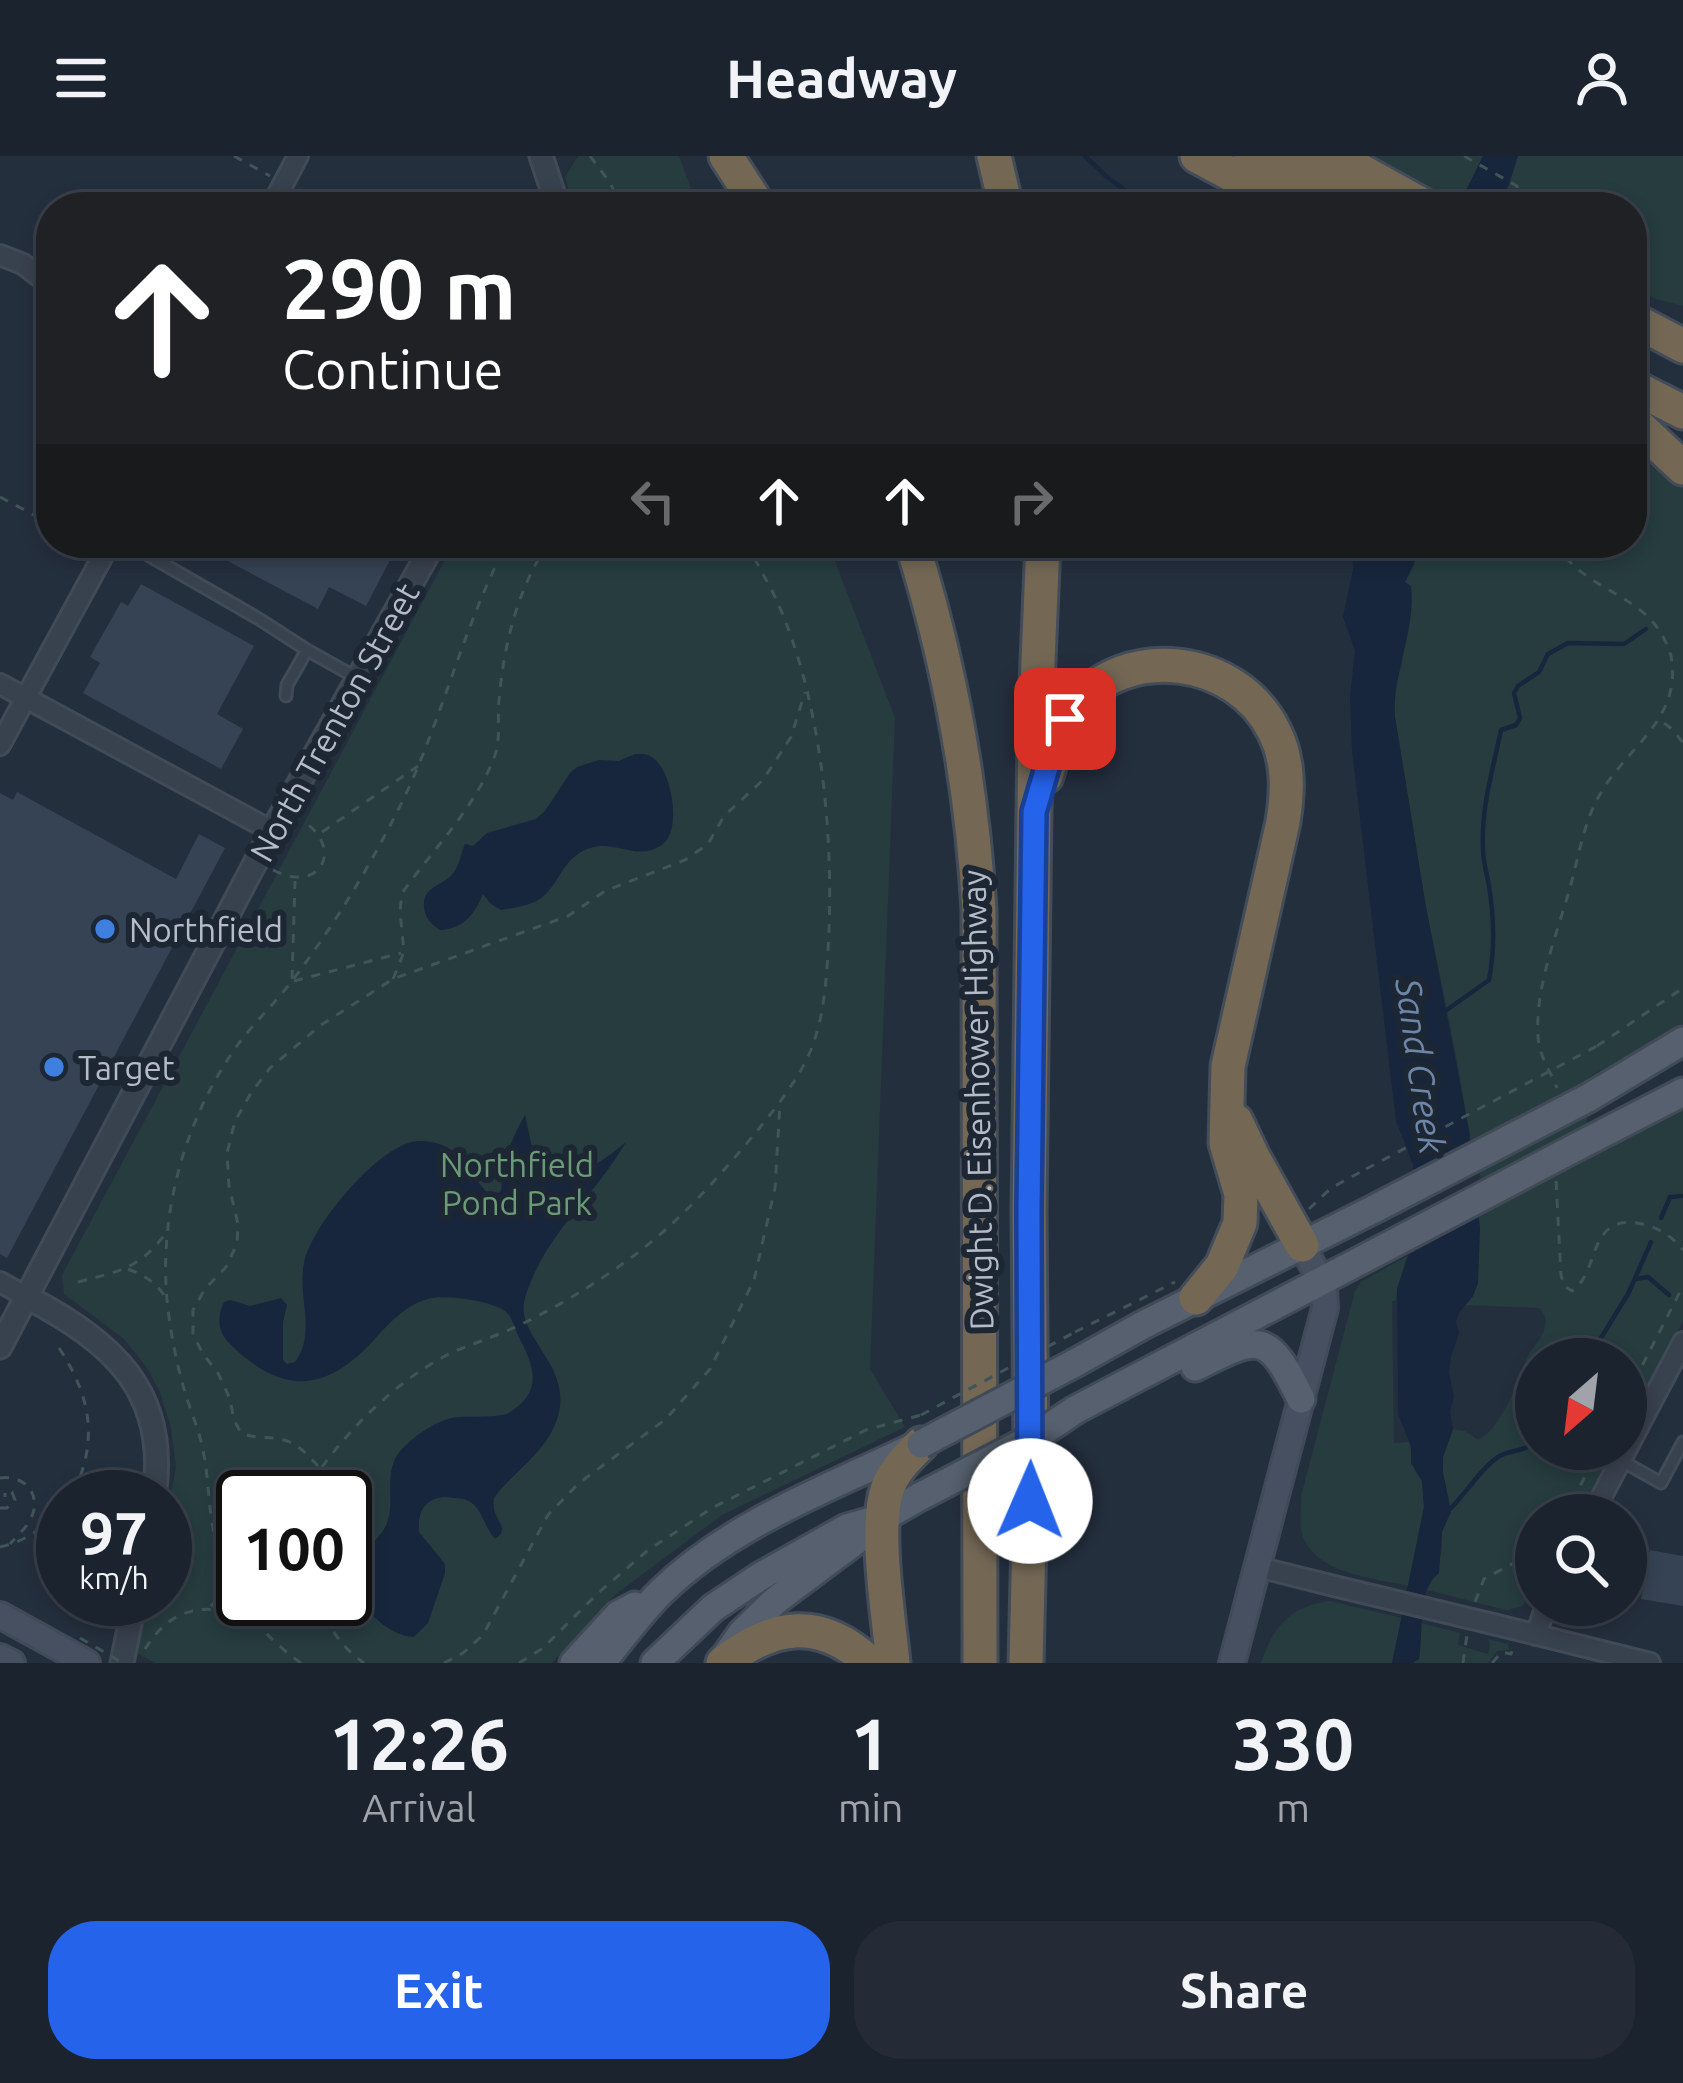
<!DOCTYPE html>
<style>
:root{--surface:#1b232e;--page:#242b36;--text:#f1f3f6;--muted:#a0a4aa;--line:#39404a;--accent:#2563eb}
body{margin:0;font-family:Ubuntu,sans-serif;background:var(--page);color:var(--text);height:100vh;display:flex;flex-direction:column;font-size:45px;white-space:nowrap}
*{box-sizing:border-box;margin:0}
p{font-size:39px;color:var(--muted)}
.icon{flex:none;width:66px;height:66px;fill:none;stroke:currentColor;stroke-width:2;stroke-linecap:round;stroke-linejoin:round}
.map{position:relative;height:1507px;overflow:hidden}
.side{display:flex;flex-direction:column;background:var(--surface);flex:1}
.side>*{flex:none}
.banner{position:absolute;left:36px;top:36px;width:1611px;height:366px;border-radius:48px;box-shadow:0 6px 18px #0003,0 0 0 3px var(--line);background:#202124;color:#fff;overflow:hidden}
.needle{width:78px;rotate:208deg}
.buttons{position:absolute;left:1515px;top:1182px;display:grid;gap:24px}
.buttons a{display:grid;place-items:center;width:132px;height:132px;border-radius:50%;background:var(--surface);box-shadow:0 6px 18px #0003,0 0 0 3px var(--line);font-size:60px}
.speed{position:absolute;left:36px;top:1314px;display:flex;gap:24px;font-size:60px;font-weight:700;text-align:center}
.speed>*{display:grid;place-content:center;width:156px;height:156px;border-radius:50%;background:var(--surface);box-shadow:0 6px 18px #0003,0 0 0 3px var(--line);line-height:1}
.speed small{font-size:30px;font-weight:400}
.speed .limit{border:6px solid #111;border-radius:18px;background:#fff;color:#111}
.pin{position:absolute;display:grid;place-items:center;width:102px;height:102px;color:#fff;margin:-51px;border-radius:24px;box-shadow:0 6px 18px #0006}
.me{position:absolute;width:132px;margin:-66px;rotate:1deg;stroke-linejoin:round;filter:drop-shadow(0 0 9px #0008)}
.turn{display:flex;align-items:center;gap:42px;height:252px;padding:0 48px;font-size:54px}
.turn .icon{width:156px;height:156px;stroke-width:2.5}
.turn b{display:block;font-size:84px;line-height:102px}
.lanes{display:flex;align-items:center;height:114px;padding:0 48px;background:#0003;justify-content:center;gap:60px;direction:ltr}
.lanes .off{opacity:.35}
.eta{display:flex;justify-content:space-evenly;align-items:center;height:204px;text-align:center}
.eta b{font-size:72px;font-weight:700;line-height:84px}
.primary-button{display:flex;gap:24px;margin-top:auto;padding:24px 48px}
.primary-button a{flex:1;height:138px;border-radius:48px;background:var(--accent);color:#fff;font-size:48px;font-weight:700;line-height:138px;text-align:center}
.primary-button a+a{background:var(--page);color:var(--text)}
header{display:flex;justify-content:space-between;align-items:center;height:156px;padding:0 48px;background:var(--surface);font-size:54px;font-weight:700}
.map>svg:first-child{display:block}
</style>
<header><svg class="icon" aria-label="menu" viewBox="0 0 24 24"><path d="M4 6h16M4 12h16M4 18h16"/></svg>Headway<svg class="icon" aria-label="person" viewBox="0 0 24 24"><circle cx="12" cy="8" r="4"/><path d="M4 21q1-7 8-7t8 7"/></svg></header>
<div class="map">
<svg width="1683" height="1507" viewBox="0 0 1683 1507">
<rect width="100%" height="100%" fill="#242f3e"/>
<path fill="#263c3f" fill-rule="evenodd" d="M 578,0 L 679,0 L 698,51 L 573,51 L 565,21 Z
M 1344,0 L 1483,0 L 1458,51 L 1336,51 Z
M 1518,0 L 1683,0 L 1683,150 L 1656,143 L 1632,131 L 1632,51 L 1549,51 L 1545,38 L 1514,43 L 1512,51 L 1497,51 L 1508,31 Z
M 1632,280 L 1683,331 L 1683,868 L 1589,921 L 1585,1003 L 1683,951 L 1683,1165 L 1626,1275 L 1626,1203 L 1536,1203 L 1536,1293 L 1617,1293 L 1583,1359 L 1536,1359 L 1536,1438 L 1520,1451 L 1506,1454 L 1427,1434 L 1442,1394 L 1442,1376 L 1451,1356 L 1443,1317 L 1443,1301 L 1453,1273 L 1465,1275 L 1478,1284 C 1501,1273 1518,1226 1526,1203 C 1531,1191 1543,1184 1545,1170 C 1547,1161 1544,1160 1540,1152 L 1465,1149 C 1507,1103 1439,820 1426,752 C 1415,688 1406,624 1395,561 L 1393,537 L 1402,509 L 1405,426 L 1414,408 L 1418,387 L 1632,387 Z
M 454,387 L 828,387 L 895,562 L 870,1213 L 905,1271 L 722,1359 L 616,1438 L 552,1507 L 155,1507 L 137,1497 L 149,1443 L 165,1443 L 165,1365 L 176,1312 L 171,1272 L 160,1236 L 145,1209 L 124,1183 L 64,1138 L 62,1119 ZM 243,1341 L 345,1341 L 345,1443 L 243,1443 Z
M 1407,1100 L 1397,1133 L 1396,1144 L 1392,1145 L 1394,1287 L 1409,1286 L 1416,1317 L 1422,1325 L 1424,1351 L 1409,1430 C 1375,1422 1314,1418 1302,1378 C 1299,1366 1302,1353 1301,1340 L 1355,1135 L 1361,1126 Z
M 1330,1445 L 1402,1462 L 1392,1507 L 1261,1507 C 1273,1471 1290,1450 1330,1445 Z
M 1421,1467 L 1460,1477 L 1458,1489 L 1488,1498 L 1490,1487 L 1488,1483 L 1508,1488 L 1509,1494 L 1497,1495 L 1488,1507 L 1413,1507 L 1419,1503 Z"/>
<path fill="#17263c" d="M 1483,0 L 1518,0 L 1508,31 L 1497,51 L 1458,51 Z
M 1351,387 L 1418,387 L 1414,408 L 1405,426 L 1411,430 C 1416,476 1392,516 1395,561 L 1426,751 L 1469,974 L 1480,1072 L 1478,1127 L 1473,1140 L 1459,1157 L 1456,1166 L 1459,1177 L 1451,1201 L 1449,1217 L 1454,1241 L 1450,1255 L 1453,1273 L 1443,1301 L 1443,1317 L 1451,1355 L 1442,1376 L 1439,1417 C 1416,1434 1424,1477 1419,1503 L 1413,1507 L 1392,1507 L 1424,1351 L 1422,1325 L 1411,1307 L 1411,1290 L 1398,1258 L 1397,1133 L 1411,1092 L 1415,1062 L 1413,1009 L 1396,965 L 1352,595 L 1350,540 L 1355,495 L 1343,461 L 1353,413 Z
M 635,598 C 644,598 646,597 653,602 C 672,615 682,673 663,688 C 638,707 616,683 590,692 C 560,702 560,731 538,744 C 528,750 513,752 501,754 L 491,748 L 483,738 C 475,758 463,773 440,774 C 431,768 425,762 424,751 C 422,729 445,730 454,716 C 460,708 461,696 465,688 L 473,690 L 487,677 L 536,663 L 545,655 L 570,617 L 577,611 L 599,604 L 619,605 Z
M 525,959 L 537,1015 L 543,1024 C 573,1028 604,1004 626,986 C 595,1040 543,1080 525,1142 C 513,1184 581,1211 554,1271 C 541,1300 512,1317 494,1342 C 490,1365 513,1371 495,1383 C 486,1373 483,1358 474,1349 C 468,1343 464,1343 455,1342 C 430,1338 417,1350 419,1376 L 445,1408 L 445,1417 L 428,1467 L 414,1481 C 386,1481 343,1439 355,1409 C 362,1392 383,1383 388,1364 C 395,1339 382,1313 403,1292 C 417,1278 439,1262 460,1261 C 476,1260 491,1262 507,1258 C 545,1235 534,1211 518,1179 C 514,1171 512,1160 505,1155 C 492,1145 448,1139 432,1142 C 407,1147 389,1167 373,1185 C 324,1238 281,1238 230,1188 C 217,1175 217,1161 224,1146 L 230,1144 L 250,1150 L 281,1142 L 287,1149 L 283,1166 L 283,1204 L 287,1208 L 295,1206 C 317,1177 297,1140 304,1107 C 311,1071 375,994 412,986 C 420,984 431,985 439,988 C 466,997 471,1022 490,1039 L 496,1039 L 501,1035 C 504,1006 510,984 525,959 Z"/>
<path fill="#242f3e" d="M 1476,981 L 1484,1058 L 1399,1104 L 1405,1090 L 1409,1061 L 1407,1017 Z"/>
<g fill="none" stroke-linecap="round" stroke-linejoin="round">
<path stroke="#17263c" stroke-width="4.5" d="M 1085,0 L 1106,20 L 1147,51
M 1441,858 L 1489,824 C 1495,793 1494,761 1489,730 C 1487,718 1483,706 1483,693 C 1481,650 1493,614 1501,574 L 1516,569 L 1520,562 L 1514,537 L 1518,530 L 1539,516 L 1548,498 L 1568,487 L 1624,488 L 1646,473
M 1661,1062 L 1670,1041 L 1681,1040
M 1635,1123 L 1648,1121 L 1669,1139
M 1588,1203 L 1628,1138 L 1651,1086
M 1449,1354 C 1465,1339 1481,1312 1498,1301 C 1510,1293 1521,1297 1536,1287"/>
</g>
<path fill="#364354" d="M 194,387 L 399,387 L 366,450 L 329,431 L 318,453 Z
M 141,428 L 254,490 L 217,558 L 243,573 L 221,613 L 83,537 L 100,507 L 90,501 L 121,446 L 128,450 Z
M 17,636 L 176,723 L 199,678 L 225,692 L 7,1102 L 0,1098 L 0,637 L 13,644 Z
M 1650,1394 L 1683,1400 L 1683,1450 L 1641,1443 Z"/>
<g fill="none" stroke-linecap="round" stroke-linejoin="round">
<g stroke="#414a57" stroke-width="15">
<path id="service" d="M 127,387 L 259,463 L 307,494
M 286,540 L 287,529 L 307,494 L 357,522
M 1622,1305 L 1661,1327 L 1683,1286"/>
</g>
<g stroke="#414a57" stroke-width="24">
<path id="minor" d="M 271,51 L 298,0
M 0,99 L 23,108 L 51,130
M 0,528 L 272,675
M 0,589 L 110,387
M 0,1126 L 27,1141
M 1592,1359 L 1683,1186
M 1258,1411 L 1334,1430
M 1497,1469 L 1650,1507
M 1536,1479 L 1546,1449"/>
</g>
<g stroke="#414a57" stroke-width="27">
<path id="tertiary" d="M 541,0 L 558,51
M 27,1141 C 112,1186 170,1235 154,1341
M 0,1191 L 272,675 L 434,387
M 122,1507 L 135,1443"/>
</g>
<g stroke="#414a57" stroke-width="30">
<path id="secondary" d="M 0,1459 L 87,1507
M 0,1501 L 12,1507
M 1232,1507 L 1325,1152 L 1324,1131 L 1302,1089"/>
</g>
<g stroke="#414a57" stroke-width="33">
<path id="primary" d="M 1588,942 L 1683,885
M 1586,986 L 1683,936
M 1075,1207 L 1143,1169 L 1376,1052
M 1195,1211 C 1260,1178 1268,1175 1301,1243
M 1075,1254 L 1373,1098
M 725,1501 L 742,1477 L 775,1445 L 866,1377
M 574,1507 L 618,1459 L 635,1450
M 601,1507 C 621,1484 640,1456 662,1435 C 731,1368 829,1332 914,1291
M 655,1507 L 713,1452 L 761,1420 L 847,1372 L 882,1362 L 921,1340"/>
</g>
<g stroke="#434c59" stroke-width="39">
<path id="motorway" d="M 726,0 L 759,51
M 994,0 L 1006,51
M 1197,0 L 1292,51
M 1250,0 L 1297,27
M 1284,0 L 1376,51
M 1334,0 L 1426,51
M 1632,163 L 1683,190
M 1632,230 L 1683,256
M 1632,264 L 1683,312
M 912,387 C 949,506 972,630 979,754 L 980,1507
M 1046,620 C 1054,596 1057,572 1073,552 C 1126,485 1237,500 1274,575 C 1289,604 1288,635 1283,666 L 1228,910 L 1226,987 L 1241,1038 L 1240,1067 L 1222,1110 L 1196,1142
M 1236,965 L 1253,1001 L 1302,1089
M 723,1507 C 773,1468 820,1460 870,1507
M 893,1507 C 889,1464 874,1373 887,1334 C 893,1315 907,1302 921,1288
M 1026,1507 L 1031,1302 L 1029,1054 L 1035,576 L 1043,387"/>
</g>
<path stroke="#3f5557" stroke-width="3" stroke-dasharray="9 9" stroke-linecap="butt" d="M 234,0 L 270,20
M 590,0 L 611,28 L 619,51
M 1464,0 L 1517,30 L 1521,51
M 0,341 L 51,368
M 1555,387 C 1588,441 1652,435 1671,500 C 1683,564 1625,592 1599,640 C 1584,666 1579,699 1571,728 C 1558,776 1535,829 1538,880 C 1539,900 1550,914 1557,932
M 1664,567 L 1673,574 L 1683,587
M 322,676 L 418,610
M 273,714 C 321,739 345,692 302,664
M 292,823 L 295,725
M 393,823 L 404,796 L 400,755 L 402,737 C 434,692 476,651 495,599 C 501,582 497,562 499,544 C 504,488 517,435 548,387
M 294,825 L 401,797
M 1597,890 L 1683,832
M 1556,1025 L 1561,1119 L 1564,1130 L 1572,1135 C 1601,1116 1586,1056 1642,1068 C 1659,1072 1672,1080 1683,1094
M 1309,1053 L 1331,1032 L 1366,1013
M 128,1113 C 145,1120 156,1126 166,1142
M 78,1126 C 120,1115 139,1113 166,1077
M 1075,1176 L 1175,1126
M 59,1192 C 92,1242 99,1287 71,1341
M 1626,1241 L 1683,1130
M 318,1310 C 308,1299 298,1288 284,1284 C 269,1280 255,1283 241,1277 L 234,1264 L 230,1243 L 218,1217 L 203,1198 L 193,1178 L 193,1154 L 205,1133 L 226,1111 L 237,1088 L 238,1068 L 229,1030 L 227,997 L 235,965 L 251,937 L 270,912 L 321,869 L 393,823 L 568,760 L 605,735 L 685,704 L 708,688 L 724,660 L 763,624 L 791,581 L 805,536
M 0,1322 C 26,1318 44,1341 29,1366 C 24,1374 16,1381 10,1388
M 302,1341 C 335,1286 392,1226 451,1197 C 471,1188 491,1182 511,1173 C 551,1155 592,1130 628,1104 C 678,1068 718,1022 757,975 C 777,950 800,922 812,891 C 826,854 827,814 829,774 C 833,670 820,539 776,443 C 767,424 756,406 746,387
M 310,1341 L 317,1319
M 0,1352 L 7,1352 L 15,1344 L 12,1336 L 5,1335 L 5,1341
M 1560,1359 L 1576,1338 L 1599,1293
M 1569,1359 L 1574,1344
M 0,1391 C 26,1385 46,1371 63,1351
M 319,1443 C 328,1471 340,1490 364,1507
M 1475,1446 L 1484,1423 L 1536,1395
M 211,1450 L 225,1434 L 227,1423
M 252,1461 L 259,1443
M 145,1493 C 172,1450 205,1446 250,1462
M 301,1507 C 253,1473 220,1426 212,1366 C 208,1342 208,1318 203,1294 C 199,1273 190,1254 184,1233 C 176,1205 170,1174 167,1144 C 159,1054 186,960 239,887 C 255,866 275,847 292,825 C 330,775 364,720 393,664 C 440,575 460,476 507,387
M 444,1507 L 463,1497 L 483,1479 L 548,1359 L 579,1327 L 666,1263 L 710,1213 L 754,1124 L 775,1032 L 780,948
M 519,1507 L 543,1492 L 597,1438 L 647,1395 L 712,1352 L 866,1274 L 921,1259
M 1463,1507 L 1467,1479
M 1492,1507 L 1502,1496 L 1511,1498 L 1514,1489"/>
<use href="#service" stroke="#38414e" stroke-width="9"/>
<use href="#minor" stroke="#38414e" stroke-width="18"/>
<use href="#tertiary" stroke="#38414e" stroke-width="21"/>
<use href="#secondary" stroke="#465061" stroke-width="24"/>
<use href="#primary" stroke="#56606e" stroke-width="27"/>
<use href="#motorway" stroke="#746855" stroke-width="33"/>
<g stroke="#414a57" stroke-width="24" stroke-linecap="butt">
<path id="minor-bridge" d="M 1334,1430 L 1497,1469"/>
</g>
<g stroke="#414a57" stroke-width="33" stroke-linecap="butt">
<path id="primary-bridge" d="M 1376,1052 L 1588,942
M 1373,1098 L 1586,986
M 921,1288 L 1075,1207
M 921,1340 L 1038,1279 L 1075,1254"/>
</g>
<path stroke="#3f5557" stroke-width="3" stroke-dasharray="9 9" stroke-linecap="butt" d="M 1366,1013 L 1597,890
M 921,1259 L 1075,1176
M 80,1482 L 123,1507"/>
<use href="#minor-bridge" stroke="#38414e" stroke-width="18"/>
<use href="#primary-bridge" stroke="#56606e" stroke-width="27"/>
</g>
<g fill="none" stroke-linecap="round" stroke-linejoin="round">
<g stroke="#184099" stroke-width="30">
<path id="route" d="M 1030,1345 L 1029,1054 L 1034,656 L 1053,591 L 1065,563"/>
</g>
<use href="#route" stroke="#2563eb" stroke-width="21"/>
</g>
<g fill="#3f7fe0" stroke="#1d2633" stroke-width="4.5">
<circle cx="105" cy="773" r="12"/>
<circle cx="54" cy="911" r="12"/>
</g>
<g text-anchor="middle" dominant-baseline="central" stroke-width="12" stroke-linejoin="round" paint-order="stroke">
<g font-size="33" fill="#b4bcc9" stroke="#1d2633">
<text transform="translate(334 566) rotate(-61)">North Trenton Street</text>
<text transform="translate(977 944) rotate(-91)">Dwight D. Eisenhower Highway</text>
</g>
<g font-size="33" fill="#b4bcc9" stroke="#1d2633" text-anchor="start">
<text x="129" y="773">Northfield</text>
<text x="78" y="911">Target</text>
</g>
<g font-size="33" fill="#6b9a76" stroke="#1d2633">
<text x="517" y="1008">Northfield<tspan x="517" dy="38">Pond Park</tspan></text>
</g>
<g font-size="36" font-style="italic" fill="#6d86a8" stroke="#1d2633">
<text transform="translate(1421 910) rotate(82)">Sand Creek</text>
</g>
</g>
</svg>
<div class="buttons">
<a><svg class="needle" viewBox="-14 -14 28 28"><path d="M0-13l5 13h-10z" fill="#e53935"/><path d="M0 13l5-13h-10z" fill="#a0a4aa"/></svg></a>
<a><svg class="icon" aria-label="search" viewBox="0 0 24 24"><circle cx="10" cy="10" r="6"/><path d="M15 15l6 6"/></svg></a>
</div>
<div class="speed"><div>97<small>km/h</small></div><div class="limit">100</div></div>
<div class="pin" style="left:1065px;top:563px;background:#d93025"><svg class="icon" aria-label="arrive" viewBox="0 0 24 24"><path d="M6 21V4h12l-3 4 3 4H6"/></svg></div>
<svg class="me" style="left:1030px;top:1345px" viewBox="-20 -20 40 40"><circle r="19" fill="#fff"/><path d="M0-13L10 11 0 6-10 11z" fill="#2563eb"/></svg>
<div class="banner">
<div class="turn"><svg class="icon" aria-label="ahead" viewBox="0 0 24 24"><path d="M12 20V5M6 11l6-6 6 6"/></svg><div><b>290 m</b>Continue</div></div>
<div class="lanes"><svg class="icon off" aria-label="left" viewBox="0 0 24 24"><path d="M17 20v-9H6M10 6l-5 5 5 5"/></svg><svg class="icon" aria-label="ahead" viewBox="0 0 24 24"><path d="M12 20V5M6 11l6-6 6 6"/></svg><svg class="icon" aria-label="ahead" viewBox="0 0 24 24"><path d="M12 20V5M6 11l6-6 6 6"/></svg><svg class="icon off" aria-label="right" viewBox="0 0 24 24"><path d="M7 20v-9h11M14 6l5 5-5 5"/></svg></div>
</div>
</div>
<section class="side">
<div class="eta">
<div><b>12:26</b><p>Arrival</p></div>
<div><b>1</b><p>min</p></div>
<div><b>330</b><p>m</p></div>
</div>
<div class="primary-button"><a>Exit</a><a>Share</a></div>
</section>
